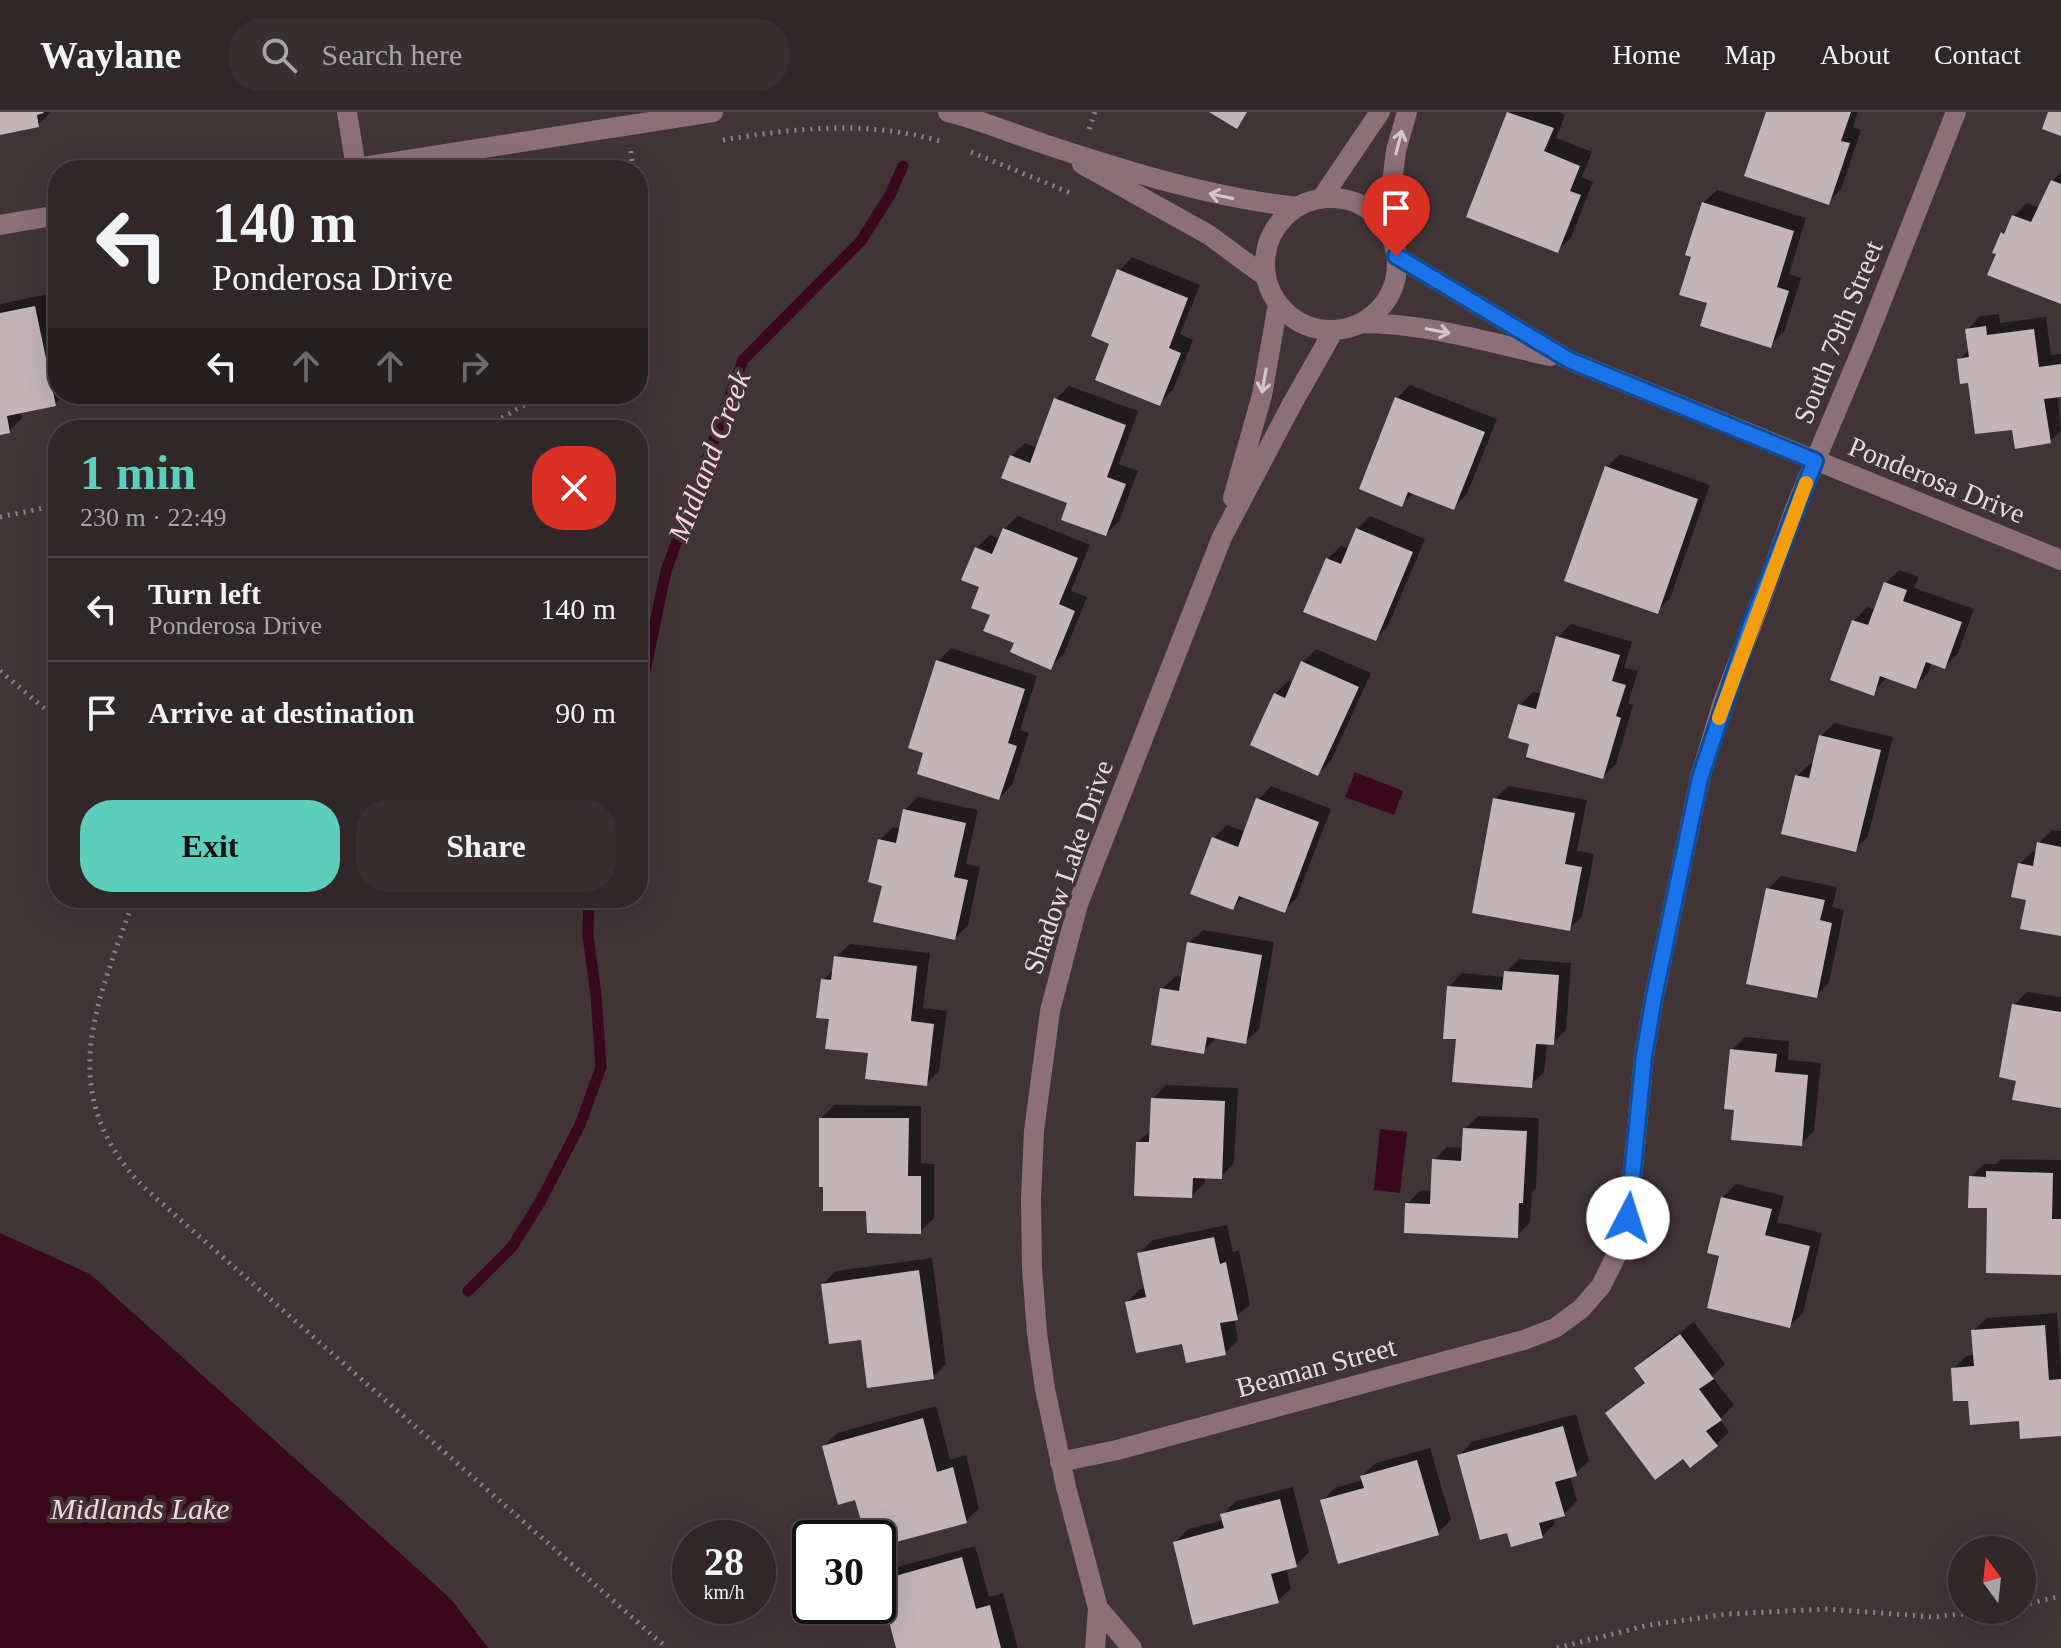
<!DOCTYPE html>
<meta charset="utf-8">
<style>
:root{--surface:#302729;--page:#382f31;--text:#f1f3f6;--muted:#a8a5a8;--line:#4b4446;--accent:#5dceb9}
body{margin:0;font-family:"Times New Roman",serif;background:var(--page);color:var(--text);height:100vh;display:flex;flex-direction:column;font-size:30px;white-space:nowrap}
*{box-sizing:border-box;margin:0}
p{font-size:26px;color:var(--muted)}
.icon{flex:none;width:44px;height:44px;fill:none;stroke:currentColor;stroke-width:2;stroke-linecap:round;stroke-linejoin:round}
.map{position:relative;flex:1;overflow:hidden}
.drawer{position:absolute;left:48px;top:308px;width:600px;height:488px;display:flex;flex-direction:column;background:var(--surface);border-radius:32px;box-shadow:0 8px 32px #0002,0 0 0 2px var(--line)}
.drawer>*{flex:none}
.top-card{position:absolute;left:48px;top:48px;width:600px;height:244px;border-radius:32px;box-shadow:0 8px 32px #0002,0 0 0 2px var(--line);background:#302729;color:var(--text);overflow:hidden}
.needle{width:52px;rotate:345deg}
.buttons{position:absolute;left:1948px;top:1424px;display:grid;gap:16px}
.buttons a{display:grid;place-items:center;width:88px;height:88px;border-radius:50%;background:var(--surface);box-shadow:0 8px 32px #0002,0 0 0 2px var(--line);font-size:40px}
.speed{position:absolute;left:672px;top:1408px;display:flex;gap:16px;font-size:40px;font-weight:700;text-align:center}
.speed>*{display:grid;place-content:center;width:104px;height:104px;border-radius:50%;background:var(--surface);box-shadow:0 8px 32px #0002,0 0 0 2px var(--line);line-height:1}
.speed small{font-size:20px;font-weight:400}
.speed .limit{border:4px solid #111;border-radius:12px;background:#fff;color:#111}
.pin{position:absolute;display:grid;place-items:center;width:68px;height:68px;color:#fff;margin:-82px -34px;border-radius:50% 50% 50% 0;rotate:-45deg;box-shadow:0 0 8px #0007}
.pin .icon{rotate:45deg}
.me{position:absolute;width:88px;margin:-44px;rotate:5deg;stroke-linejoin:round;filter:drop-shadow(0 0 6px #0008)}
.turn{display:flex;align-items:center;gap:28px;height:168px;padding:0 32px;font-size:36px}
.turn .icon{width:104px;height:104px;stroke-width:2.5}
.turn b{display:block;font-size:56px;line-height:68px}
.lanes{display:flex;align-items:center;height:76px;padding:0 32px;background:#0003;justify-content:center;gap:40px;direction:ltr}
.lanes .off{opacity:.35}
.round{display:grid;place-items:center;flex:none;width:84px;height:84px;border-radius:32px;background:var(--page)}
.summary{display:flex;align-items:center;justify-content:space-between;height:136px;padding:0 32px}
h1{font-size:48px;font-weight:800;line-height:60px;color:var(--accent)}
.cta{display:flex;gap:16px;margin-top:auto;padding:16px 32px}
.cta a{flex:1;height:92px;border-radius:32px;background:var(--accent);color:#111;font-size:32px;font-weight:800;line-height:92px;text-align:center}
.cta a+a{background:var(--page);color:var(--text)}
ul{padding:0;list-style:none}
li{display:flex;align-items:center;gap:24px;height:104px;padding:0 32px;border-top:2px solid var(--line)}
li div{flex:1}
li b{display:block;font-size:30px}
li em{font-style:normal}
header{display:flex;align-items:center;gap:48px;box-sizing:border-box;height:112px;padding:0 40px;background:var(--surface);border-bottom:2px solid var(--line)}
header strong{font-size:38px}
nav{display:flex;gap:44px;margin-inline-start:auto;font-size:28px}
.search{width:560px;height:72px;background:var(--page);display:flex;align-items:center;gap:20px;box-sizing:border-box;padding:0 28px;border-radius:32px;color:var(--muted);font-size:30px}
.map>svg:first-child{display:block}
</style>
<header>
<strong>Waylane</strong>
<div class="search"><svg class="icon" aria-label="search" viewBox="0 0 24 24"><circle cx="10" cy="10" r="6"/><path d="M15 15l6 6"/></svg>Search here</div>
<nav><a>Home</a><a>Map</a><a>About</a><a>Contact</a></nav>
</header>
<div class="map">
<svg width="2061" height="1536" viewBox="0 0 2061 1536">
<rect width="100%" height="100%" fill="#403437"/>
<path fill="#39081d" d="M 1355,660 L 1403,679 L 1394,703 L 1345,685 Z
M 1380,1017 L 1407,1020 L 1400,1081 L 1374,1078 Z
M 0,1121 L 90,1162 L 451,1487 L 488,1536 L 0,1536 Z"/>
<path fill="#0007" d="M 0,0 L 51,0 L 38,13 L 0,21 Z
M 1510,0 L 1558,0 L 1565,3 L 1556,26 L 1592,40 L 1582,65 L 1593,70 L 1571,126 L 1557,139 L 1468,104 Z
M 1768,0 L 1858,0 L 1853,15 L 1861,18 L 1841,77 L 1828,90 Z
M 2061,61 L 2061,190 L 2002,121 L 2010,114 L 2014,104 L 2027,91 L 2040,96 L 2052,69 Z
M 1717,78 L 1806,106 L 1789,162 L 1801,166 L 1784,220 L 1770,233 L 1693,144 L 1703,91 Z
M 1132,145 L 1200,173 L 1180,222 L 1193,228 L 1173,278 L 1160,291 L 1112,230 L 1119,159 Z
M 48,182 L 58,231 L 58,282 L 65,282 L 55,292 L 21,299 L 22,306 L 9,319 L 0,321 L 0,192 Z
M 1999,202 L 2000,211 L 2046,205 L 2051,243 L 2061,242 L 2061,283 L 2058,283 L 2061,319 L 2050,330 L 2014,315 L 1969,268 L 1959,248 L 1970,237 L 1967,218 L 1980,204 Z
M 1410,273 L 1497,307 L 1467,382 L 1454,395 L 1414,380 L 1402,392 L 1397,286 Z
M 1069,274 L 1138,299 L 1119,352 L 1138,359 L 1119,409 L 1106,422 L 1011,344 L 1025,331 L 1037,336 L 1056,287 Z
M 143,282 L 171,282 L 144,287 Z
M 1620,342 L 1710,373 L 1670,486 L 1657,500 L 1607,355 Z
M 1018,404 L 1090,433 L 1071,479 L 1087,485 L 1064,542 L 1050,555 L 1016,530 L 992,502 L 982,474 L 976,436 L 990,423 L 1000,427 L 1004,417 Z
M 1370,404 L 1425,427 L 1388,514 L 1375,527 L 1327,447 L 1341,434 L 1349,437 L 1357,417 Z
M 1899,458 L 1919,465 L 1914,476 L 1974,497 L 1958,541 L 1945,555 L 1932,550 L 1928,561 L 1915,574 L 1887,565 L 1873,581 L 1854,509 L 1867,495 L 1876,498 L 1886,471 Z
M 1571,512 L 1632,530 L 1624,556 L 1638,559 L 1628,591 L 1633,593 L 1616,652 L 1603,665 L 1532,631 L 1520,593 L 1533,580 L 1542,582 L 1558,525 Z
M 951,536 L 1037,564 L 1020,618 L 1029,621 L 1012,673 L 999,686 L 926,639 L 938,549 Z
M 1316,537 L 1371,561 L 1331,649 L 1318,662 L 1275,582 L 1288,569 L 1293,571 L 1303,550 Z
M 1834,611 L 1893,625 L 1868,724 L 1855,738 L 1797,664 L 1811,651 L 1815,652 L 1821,624 Z
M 1271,674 L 1331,697 L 1297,785 L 1284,799 L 1244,784 L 1233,796 L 1214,726 L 1227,713 L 1246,720 L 1258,688 Z
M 1508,674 L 1587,688 L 1577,739 L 1594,742 L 1582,804 L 1569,817 L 1495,687 Z
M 918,685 L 978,698 L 966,752 L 980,755 L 968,813 L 955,826 L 884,772 L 880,728 L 893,715 L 901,717 L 905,698 Z
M 2052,718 L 2061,719 L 2061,822 L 2028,787 L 2020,752 L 2033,739 L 2038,740 L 2039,731 Z
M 1781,764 L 1837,775 L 1832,795 L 1844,798 L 1829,871 L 1816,884 L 1768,777 Z
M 1203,818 L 1274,830 L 1259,917 L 1245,930 L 1216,926 L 1203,939 L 1162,877 L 1176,864 L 1183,865 L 1189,831 Z
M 850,832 L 930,841 L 923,896 L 947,899 L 939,959 L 926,972 L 870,940 L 823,868 L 835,856 L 836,845 Z
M 1519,847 L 1571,851 L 1566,918 L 1553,931 L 1547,931 L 1544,960 L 1531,973 L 1458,925 L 1449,875 L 1462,861 L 1505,865 L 1506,860 Z
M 2027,880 L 2061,885 L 2061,994 L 2018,967 L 2014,893 Z
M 1745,925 L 1789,929 L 1788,948 L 1821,951 L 1814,1019 L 1801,1032 L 1736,996 L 1732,938 Z
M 1166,973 L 1238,976 L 1234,1051 L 1221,1065 L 1205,1064 L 1205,1071 L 1191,1084 L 1138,1030 L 1151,1018 L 1153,987 Z
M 834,993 L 921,994 L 921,1051 L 934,1052 L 934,1106 L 920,1120 L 821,1007 Z
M 1478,1004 L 1539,1006 L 1536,1076 L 1532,1080 L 1530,1110 L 1517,1124 L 1407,1092 L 1421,1078 L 1432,1079 L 1434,1048 L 1447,1035 L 1464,1036 L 1465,1017 Z
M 2001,1047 L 2061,1048 L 2061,1161 L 1989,1094 L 1971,1065 L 1984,1052 L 1996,1052 Z
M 1736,1072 L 1784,1084 L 1777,1110 L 1822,1121 L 1803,1201 L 1790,1214 L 1722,1142 L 1722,1086 Z
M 1227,1113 L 1233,1140 L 1239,1138 L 1250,1193 L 1234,1206 L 1238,1228 L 1225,1241 L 1184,1230 L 1127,1190 L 1140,1177 L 1146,1176 L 1139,1141 L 1153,1128 Z
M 932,1146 L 946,1252 L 933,1265 L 863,1226 L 823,1172 L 836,1159 Z
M 2057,1201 L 2061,1255 L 2061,1322 L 1970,1286 L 1953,1257 L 1966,1244 L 1975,1243 L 1973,1219 L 1987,1206 Z
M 1694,1210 L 1725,1252 L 1712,1265 L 1734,1293 L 1720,1307 L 1729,1320 L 1716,1333 L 1683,1344 L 1607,1302 L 1646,1269 L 1636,1256 L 1649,1243 Z
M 936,1294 L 950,1348 L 966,1343 L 979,1396 L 966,1409 L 882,1416 L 857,1386 L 824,1334 L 837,1321 Z
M 1576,1302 L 1589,1349 L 1575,1362 L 1570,1364 L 1577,1389 L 1564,1402 L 1553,1405 L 1555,1411 L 1542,1425 L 1508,1418 L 1459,1344 L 1472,1330 Z
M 1430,1336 L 1451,1408 L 1438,1421 L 1322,1389 L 1335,1376 L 1363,1368 L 1362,1364 L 1376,1351 Z
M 1293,1375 L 1309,1440 L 1296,1453 L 1286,1456 L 1291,1476 L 1277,1490 L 1175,1430 L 1188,1417 L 1224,1408 L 1223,1402 L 1236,1389 Z
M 975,1434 L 989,1485 L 1003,1481 L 1018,1536 L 898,1536 L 878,1469 L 890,1457 Z"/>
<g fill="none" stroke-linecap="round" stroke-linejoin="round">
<path stroke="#39081d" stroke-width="11" d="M 638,592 L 666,459 L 743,248 L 861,129 L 890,83 L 903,54
M 468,1179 L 512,1135 L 540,1090 L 580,1013 L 601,955 L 596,883 L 588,824 L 589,786"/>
</g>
<path fill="#c3b4b8" d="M 0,0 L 43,0 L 44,1 L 37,3 L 39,15 L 0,23 Z
M 1209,0 L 1247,0 L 1237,17 Z
M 1507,0 L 1554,16 L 1544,39 L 1580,54 L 1570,79 L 1581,83 L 1558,141 L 1466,105 Z
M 1766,0 L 1851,0 L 1841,29 L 1850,31 L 1829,93 L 1744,64 Z
M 2048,0 L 2061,0 L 2061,24 L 2042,17 Z
M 2051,68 L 2061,72 L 2061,192 L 1987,163 L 1996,142 L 1992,141 L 2001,120 L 2004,122 L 2012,103 L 2031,110 Z
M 1702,90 L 1794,119 L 1777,175 L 1789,179 L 1771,236 L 1700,214 L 1707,191 L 1679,183 L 1691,145 L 1685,143 Z
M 1117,157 L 1188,186 L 1169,236 L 1181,241 L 1160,294 L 1095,268 L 1109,232 L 1091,224 Z
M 35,194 L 56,294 L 7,304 L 10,321 L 0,323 L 0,201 Z
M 1986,214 L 1987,223 L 2034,217 L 2039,255 L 2061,252 L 2061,285 L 2044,287 L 2051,331 L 2015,337 L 2012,318 L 1975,322 L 1968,271 L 1960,272 L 1957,247 L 1969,245 L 1965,217 Z
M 1395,285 L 1485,320 L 1454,398 L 1408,380 L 1402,395 L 1359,377 Z
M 1054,286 L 1126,313 L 1107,365 L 1126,372 L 1106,424 L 1061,408 L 1067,391 L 1001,366 L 1010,343 L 1030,351 Z
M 1605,354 L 1698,387 L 1658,502 L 1564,469 Z
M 1003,416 L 1078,446 L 1059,492 L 1075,499 L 1051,558 L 1010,540 L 1014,531 L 983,519 L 990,503 L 971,496 L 979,475 L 961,468 L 975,435 L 992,442 Z
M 1356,416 L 1413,440 L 1376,529 L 1303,500 L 1326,446 L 1341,452 Z
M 1884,470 L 1907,478 L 1903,489 L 1962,510 L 1945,557 L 1926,550 L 1916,577 L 1880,564 L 1874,584 L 1830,568 L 1852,508 L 1868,513 Z
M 1556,524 L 1620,543 L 1612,569 L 1626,573 L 1616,604 L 1621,606 L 1603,667 L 1526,645 L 1529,632 L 1508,626 L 1518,592 L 1536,597 Z
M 936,548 L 1025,577 L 1008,631 L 1017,634 L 999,688 L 917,662 L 923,641 L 908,636 Z
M 1301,549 L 1359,575 L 1318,664 L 1250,633 L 1274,581 L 1285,586 Z
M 1819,623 L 1881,638 L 1856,740 L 1781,722 L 1795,663 L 1809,666 Z
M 1256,686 L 1319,710 L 1285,801 L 1239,784 L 1233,798 L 1190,782 L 1212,725 L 1238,735 Z
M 1493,686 L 1575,701 L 1565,752 L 1582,755 L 1570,819 L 1472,801 Z
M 903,697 L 966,711 L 954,765 L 968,768 L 955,828 L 873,810 L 882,774 L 868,770 L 878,727 L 896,731 Z
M 2037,730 L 2061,735 L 2061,824 L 2020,817 L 2026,788 L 2011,785 L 2018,751 L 2033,754 Z
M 1766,776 L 1825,788 L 1820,808 L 1832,811 L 1817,886 L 1746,872 Z
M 1187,830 L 1262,843 L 1246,932 L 1207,925 L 1204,942 L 1151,933 L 1160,876 L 1179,879 Z
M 834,844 L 917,854 L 911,909 L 934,912 L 927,974 L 865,967 L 868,941 L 825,937 L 829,907 L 816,906 L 821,867 L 831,868 Z
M 1504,859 L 1559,863 L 1554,933 L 1536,932 L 1532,976 L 1452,970 L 1456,927 L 1443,927 L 1447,874 L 1502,878 Z
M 2012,892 L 2061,900 L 2061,996 L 2012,988 L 2016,969 L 1999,965 Z
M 1730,937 L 1777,942 L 1775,960 L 1808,963 L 1802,1034 L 1731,1028 L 1734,998 L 1724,997 Z
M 1151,986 L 1225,989 L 1222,1067 L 1193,1066 L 1192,1086 L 1134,1084 L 1136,1030 L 1149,1030 Z
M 819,1006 L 909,1006 L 908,1064 L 921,1064 L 921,1122 L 867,1121 L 866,1099 L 823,1099 L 823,1075 L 819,1075 Z
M 1463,1016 L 1527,1019 L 1523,1091 L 1519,1091 L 1518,1126 L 1404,1121 L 1405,1091 L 1430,1092 L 1432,1047 L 1461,1049 Z
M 1986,1059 L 2053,1061 L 2052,1107 L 2061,1107 L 2061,1163 L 1986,1161 L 1987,1096 L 1968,1096 L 1969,1064 L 1986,1065 Z
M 1721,1085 L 1772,1097 L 1765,1123 L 1810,1134 L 1790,1216 L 1707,1196 L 1719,1144 L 1707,1141 Z
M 1214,1125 L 1220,1152 L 1226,1150 L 1238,1208 L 1220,1211 L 1226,1243 L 1186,1251 L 1182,1232 L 1136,1241 L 1125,1190 L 1146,1185 L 1137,1141 Z
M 919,1158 L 934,1267 L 867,1276 L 861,1228 L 829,1232 L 821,1172 Z
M 2045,1213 L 2049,1268 L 2061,1267 L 2061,1324 L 2020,1327 L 2019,1309 L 1970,1313 L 1968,1289 L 1953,1289 L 1951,1256 L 1974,1254 L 1971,1218 Z
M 1680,1222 L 1714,1267 L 1699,1277 L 1722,1308 L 1706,1319 L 1718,1334 L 1690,1356 L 1683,1347 L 1655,1368 L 1605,1301 L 1645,1271 L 1634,1256 Z
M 923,1306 L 937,1360 L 953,1355 L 967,1411 L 885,1433 L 881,1418 L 865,1423 L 855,1388 L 838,1393 L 822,1334 Z
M 1563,1314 L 1577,1364 L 1555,1370 L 1565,1404 L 1539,1411 L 1543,1426 L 1511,1435 L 1507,1421 L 1480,1428 L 1457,1343 Z
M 1417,1348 L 1439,1423 L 1338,1452 L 1320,1388 L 1364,1376 L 1360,1364 Z
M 1280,1387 L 1297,1455 L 1271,1462 L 1279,1491 L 1193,1513 L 1173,1430 L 1224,1416 L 1220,1402 Z
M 962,1445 L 976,1497 L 990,1493 L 1001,1536 L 896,1536 L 886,1498 L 882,1499 L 878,1483 L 878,1469 Z"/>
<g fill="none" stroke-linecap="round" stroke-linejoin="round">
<path stroke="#8c8284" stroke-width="5" stroke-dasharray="2 6" stroke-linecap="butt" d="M 1089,17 L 1095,0
M 723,28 C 795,16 868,8 939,29
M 631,39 L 633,58
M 971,40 L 1073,82
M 481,318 L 543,282
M 0,405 L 58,393
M 0,559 L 58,608
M 134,786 C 100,886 54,973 135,1066 C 147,1080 163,1091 176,1104 L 667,1536
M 2022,1493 L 2061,1484
M 1557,1536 L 1649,1513 L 1728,1502 L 1827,1497 L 1934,1505 L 2000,1498"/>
<path stroke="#8b7078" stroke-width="20" d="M 347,0 L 356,56
M 948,0 C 984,9 1018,24 1053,35 C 1133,61 1214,86 1298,95
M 1082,52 L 1209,123 L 1266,165
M 344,58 L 713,0
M1265 152a66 66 0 1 1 132 0a66 66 0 1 1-132 0Z
M 1321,87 L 1380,0
M 0,113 L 58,103
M 1386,116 L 1396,39 L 1407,0
M 1396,144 L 1569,248 L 2061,448
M 1360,211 C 1425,211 1487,230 1550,244
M 1233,386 L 1262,283 L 1278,192
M 1060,1350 L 1117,1338 L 1524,1228 L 1555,1216 L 1581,1197 L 1601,1174 L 1618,1140 L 1628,1106 L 1644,944 L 1654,885 L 1700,666 L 1723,590 L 1797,392 L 1866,228 L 1956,0
M 1098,1496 L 1132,1536
M 1095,1536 L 1098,1496 L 1066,1375 L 1045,1277 L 1037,1221 L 1032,1156 L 1031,1087 L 1034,1019 L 1050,899 L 1078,792 L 1222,425 L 1292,292 L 1334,218"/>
</g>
<defs><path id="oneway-shaft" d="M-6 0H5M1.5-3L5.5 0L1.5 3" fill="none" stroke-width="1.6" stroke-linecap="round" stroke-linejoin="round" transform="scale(2)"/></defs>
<g stroke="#d2c6ca">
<use href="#oneway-shaft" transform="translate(1399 30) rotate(-75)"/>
<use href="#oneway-shaft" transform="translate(1221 84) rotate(-168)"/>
<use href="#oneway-shaft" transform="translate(1438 219) rotate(11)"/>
<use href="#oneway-shaft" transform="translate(1264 269) rotate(100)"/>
</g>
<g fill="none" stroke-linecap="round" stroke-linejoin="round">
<g stroke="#114b97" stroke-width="20">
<path id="route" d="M 1396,144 L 1569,248 L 1815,349 L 1750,515 L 1700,666 L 1654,885 L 1644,944 L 1628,1106"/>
</g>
<use href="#route" stroke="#1a73e8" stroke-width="14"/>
<path stroke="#f59e0b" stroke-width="14" d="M 1719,606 L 1806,371"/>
</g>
<g text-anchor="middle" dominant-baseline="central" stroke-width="8" stroke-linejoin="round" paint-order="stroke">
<g font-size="28" fill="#e4dcde" stroke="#403437">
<text transform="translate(1838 220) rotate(-68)">South 79th Street</text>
<text transform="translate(1937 368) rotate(22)">Ponderosa Drive</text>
<text transform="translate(1068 755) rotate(-71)">Shadow Lake Drive</text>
<text transform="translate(1316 1255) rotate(-15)">Beaman Street</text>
</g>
<g font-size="30" font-style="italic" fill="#fad5df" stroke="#403437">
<text transform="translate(709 344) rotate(-69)">Midland Creek</text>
<text x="140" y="1396">Midlands Lake</text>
</g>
</g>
</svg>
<div class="buttons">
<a><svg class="needle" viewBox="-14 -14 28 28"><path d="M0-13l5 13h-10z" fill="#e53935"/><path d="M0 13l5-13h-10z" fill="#a8a5a8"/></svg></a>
</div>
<div class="speed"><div>28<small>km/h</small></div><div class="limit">30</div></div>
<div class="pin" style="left:1396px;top:144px;background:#d93025"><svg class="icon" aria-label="arrive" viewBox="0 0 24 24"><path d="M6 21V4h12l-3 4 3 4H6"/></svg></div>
<svg class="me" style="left:1628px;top:1106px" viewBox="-20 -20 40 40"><circle r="19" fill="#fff"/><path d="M0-13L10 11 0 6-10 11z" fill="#1a73e8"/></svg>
<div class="top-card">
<div class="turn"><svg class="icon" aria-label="left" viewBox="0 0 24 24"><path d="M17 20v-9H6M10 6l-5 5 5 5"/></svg><div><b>140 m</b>Ponderosa Drive</div></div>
<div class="lanes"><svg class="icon" aria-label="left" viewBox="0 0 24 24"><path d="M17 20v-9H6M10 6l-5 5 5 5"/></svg><svg class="icon off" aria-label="ahead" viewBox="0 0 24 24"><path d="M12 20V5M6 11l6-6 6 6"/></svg><svg class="icon off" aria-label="ahead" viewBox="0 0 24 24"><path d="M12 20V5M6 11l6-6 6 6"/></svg><svg class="icon off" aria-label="right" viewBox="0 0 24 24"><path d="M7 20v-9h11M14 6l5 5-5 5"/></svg></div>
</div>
<section class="drawer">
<div class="summary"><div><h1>1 min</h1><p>230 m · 22:49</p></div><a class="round" style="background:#d93025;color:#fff"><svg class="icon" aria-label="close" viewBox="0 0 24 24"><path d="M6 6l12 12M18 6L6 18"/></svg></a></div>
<ul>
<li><svg class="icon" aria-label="left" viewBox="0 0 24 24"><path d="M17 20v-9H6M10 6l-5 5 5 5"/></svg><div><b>Turn left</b><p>Ponderosa Drive</p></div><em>140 m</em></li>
<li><svg class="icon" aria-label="arrive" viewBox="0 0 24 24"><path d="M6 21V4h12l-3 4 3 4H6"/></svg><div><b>Arrive at destination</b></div><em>90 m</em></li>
</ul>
<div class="cta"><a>Exit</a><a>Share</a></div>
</section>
</div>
